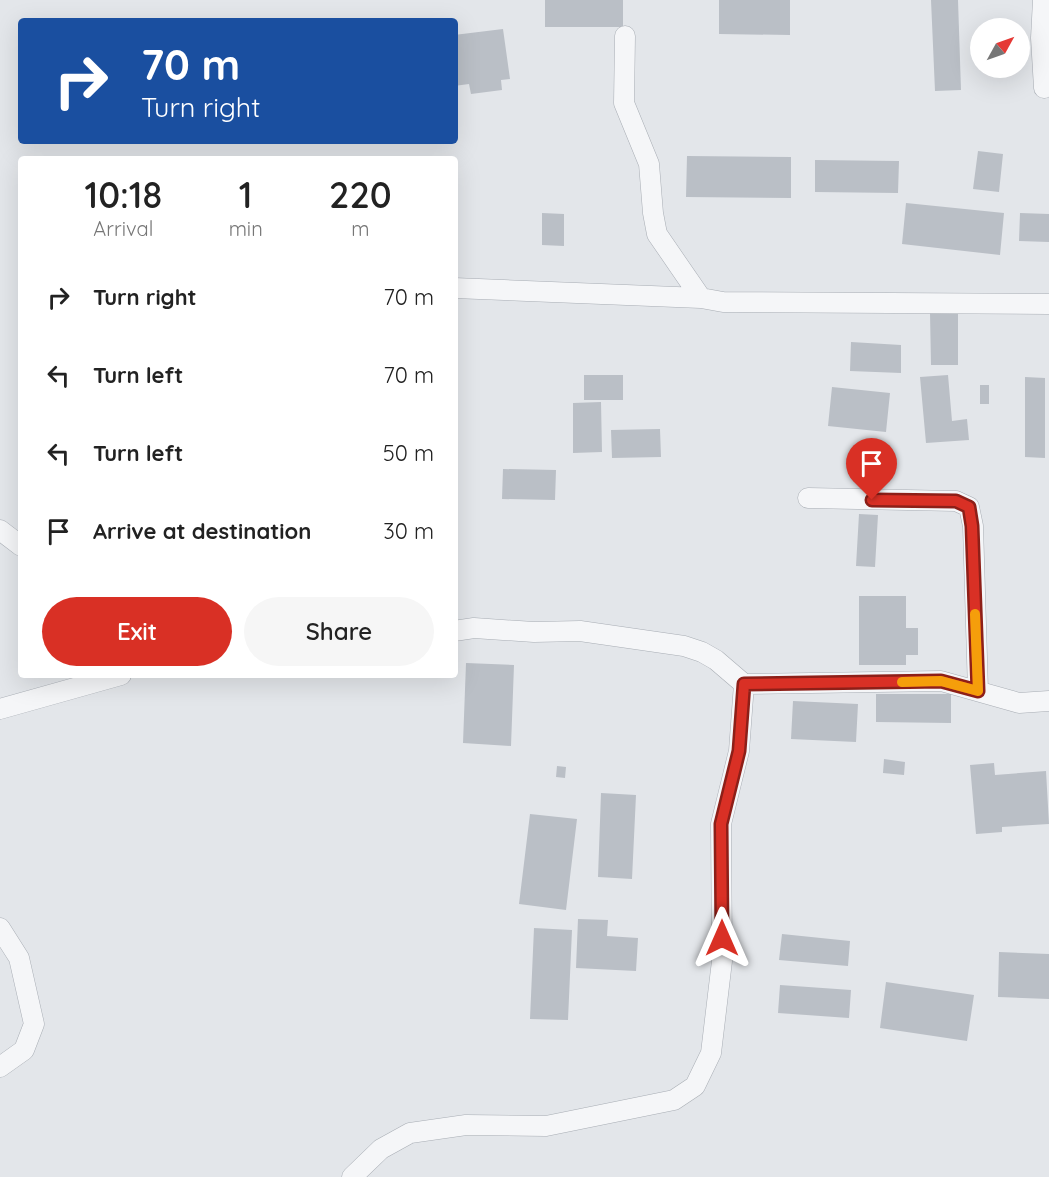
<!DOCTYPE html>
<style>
:root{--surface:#fff;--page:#f6f6f6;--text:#222;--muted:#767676;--accent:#d93025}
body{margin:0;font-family:Quicksand,sans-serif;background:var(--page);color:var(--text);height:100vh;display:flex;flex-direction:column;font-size:22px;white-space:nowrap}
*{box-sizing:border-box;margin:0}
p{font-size:20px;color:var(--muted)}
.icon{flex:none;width:33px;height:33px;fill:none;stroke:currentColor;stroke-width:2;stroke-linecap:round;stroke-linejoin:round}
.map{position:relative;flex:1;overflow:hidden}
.drawer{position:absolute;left:18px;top:156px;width:440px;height:522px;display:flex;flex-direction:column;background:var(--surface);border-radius:6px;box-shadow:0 6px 24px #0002}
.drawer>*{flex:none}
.banner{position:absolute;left:18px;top:18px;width:440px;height:126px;border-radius:6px;box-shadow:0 6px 24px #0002;background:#1a4fa0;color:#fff;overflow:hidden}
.needle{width:39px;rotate:50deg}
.buttons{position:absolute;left:970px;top:18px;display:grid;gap:12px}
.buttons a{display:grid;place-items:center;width:60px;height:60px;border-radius:50%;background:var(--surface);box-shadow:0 6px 24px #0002;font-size:30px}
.pin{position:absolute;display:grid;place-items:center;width:51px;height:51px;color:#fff;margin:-62px -26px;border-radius:50% 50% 50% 0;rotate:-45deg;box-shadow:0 0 6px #0007}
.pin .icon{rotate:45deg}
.me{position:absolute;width:66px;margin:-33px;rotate:0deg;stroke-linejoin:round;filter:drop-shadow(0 0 4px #0008)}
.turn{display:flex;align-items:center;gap:21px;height:126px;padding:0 24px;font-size:27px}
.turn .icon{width:78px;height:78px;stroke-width:2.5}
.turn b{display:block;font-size:42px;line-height:51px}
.eta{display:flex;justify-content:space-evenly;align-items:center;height:102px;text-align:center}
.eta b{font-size:36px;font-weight:600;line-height:42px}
.action{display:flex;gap:12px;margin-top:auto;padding:12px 24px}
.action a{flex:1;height:69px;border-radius:36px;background:var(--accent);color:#fff;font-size:24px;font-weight:600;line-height:69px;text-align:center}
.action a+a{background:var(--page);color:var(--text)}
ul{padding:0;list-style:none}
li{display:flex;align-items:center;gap:18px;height:78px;padding:0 24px}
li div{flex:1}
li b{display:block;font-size:22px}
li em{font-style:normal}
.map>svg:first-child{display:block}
</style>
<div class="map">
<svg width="1049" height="1177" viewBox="0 0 1049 1177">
<rect width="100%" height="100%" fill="#e3e6ea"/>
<path fill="#babfc6" d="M 545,0 L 623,0 L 623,27 L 545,27 Z
M 719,0 L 790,0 L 790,35 L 719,34 Z
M 931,0 L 958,0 L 961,90 L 935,91 Z
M 503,29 L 510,79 L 501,80 L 502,90 L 471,94 L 469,84 L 454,86 L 454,35 Z
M 978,151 L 1003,154 L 999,192 L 973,189 Z
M 687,156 L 791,157 L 791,198 L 686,197 Z
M 815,160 L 899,161 L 898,193 L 815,192 Z
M 906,203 L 1004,213 L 1000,255 L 902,244 Z
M 542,213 L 564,214 L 564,246 L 542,245 Z
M 1020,213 L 1049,214 L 1049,242 L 1019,241 Z
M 930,313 L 958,313 L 958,365 L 931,365 Z
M 851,342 L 901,345 L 901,373 L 850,371 Z
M 584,375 L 623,375 L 623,400 L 584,400 Z
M 948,375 L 952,421 L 967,419 L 969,440 L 926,443 L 920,377 Z
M 1025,377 L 1045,378 L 1045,458 L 1025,457 Z
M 980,385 L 989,385 L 989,404 L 980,404 Z
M 832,387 L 890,393 L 886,432 L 828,426 Z
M 601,402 L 602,452 L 573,453 L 573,403 Z
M 660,429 L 661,457 L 612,458 L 611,430 Z
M 503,469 L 556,470 L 555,500 L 502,499 Z
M 859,514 L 878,515 L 875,567 L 856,566 Z
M 859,596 L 906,596 L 906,628 L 918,628 L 918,655 L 906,655 L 906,665 L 859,665 Z
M 466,663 L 514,665 L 511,746 L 463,743 Z
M 876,694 L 951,694 L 951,723 L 876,722 Z
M 793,701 L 858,704 L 856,742 L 791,739 Z
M 884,759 L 905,762 L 904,775 L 883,773 Z
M 994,763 L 995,775 L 1046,771 L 1049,824 L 1002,827 L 1002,832 L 976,834 L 970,765 Z
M 557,766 L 566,767 L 565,778 L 556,777 Z
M 601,793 L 636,795 L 632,879 L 598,877 Z
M 530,814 L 577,819 L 566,910 L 519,904 Z
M 578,919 L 608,920 L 607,936 L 638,938 L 636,971 L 576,968 Z
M 534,928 L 572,930 L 568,1020 L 530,1019 Z
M 782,934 L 850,941 L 848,966 L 779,960 Z
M 999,952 L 1049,954 L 1049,999 L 998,997 Z
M 886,982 L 974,995 L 967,1041 L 880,1028 Z
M 780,985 L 851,990 L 849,1018 L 778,1013 Z"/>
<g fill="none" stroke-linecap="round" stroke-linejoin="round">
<g stroke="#a8adb4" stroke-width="21">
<path id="minor" d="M 1043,0 L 1041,38 L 1044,88
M 625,36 L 624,103 L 649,164 L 653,213 L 657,234 L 701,298
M 454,288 L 701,298 L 723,302 L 1049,304
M 808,498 L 956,501 L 969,507 L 973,526 L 978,691
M 0,530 L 21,546
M 454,631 L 474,628 L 534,632 L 580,631 L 684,646 L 702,652 L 716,660 L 744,684 L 941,681 L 1019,703 L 1049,701
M 0,709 L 121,675
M 0,928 L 19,958 L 34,1024 L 24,1050 L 0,1067
M 352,1177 L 381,1149 L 410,1133 L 466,1125 L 546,1126 L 674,1100 L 695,1086 L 711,1053 L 722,961 L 721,824 L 739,751 L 744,684"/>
</g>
<use href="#minor" stroke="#f5f6f8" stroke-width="20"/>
</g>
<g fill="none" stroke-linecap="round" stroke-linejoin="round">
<g stroke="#8d1f18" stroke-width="15">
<path id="route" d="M 722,938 L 721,824 L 739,751 L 744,684 L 941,681 L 978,691 L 972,526 L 969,507 L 956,501 L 872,500"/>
</g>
<use href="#route" stroke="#d93025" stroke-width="10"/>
<path stroke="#f59e0b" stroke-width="10" d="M 902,682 L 941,681 L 978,691 L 975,614"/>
</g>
</svg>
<div class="buttons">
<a><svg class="needle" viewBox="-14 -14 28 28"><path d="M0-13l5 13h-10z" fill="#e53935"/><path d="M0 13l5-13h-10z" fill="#767676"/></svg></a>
</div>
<div class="pin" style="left:872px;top:500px;background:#d93025"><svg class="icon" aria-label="arrive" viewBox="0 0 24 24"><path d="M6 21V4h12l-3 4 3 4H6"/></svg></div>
<svg class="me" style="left:722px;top:938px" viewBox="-20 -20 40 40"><path d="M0-17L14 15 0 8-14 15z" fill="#d93025" stroke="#fff" stroke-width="4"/></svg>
<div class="banner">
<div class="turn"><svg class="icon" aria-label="right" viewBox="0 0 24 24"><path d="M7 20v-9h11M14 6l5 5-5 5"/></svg><div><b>70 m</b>Turn right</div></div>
</div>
<section class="drawer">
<div class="eta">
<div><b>10:18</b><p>Arrival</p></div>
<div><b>1</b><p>min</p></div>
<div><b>220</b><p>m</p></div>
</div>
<ul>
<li><svg class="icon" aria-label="right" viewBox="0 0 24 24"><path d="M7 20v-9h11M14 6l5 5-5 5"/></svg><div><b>Turn right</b></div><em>70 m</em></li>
<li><svg class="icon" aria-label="left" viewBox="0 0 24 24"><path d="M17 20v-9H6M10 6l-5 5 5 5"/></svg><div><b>Turn left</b></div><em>70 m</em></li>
<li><svg class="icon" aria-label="left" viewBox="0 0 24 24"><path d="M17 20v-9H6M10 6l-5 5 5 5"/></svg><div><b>Turn left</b></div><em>50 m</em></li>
<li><svg class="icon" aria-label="arrive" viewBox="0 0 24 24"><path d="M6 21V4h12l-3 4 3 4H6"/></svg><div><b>Arrive at destination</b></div><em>30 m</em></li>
</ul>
<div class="action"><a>Exit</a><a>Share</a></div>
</section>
</div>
